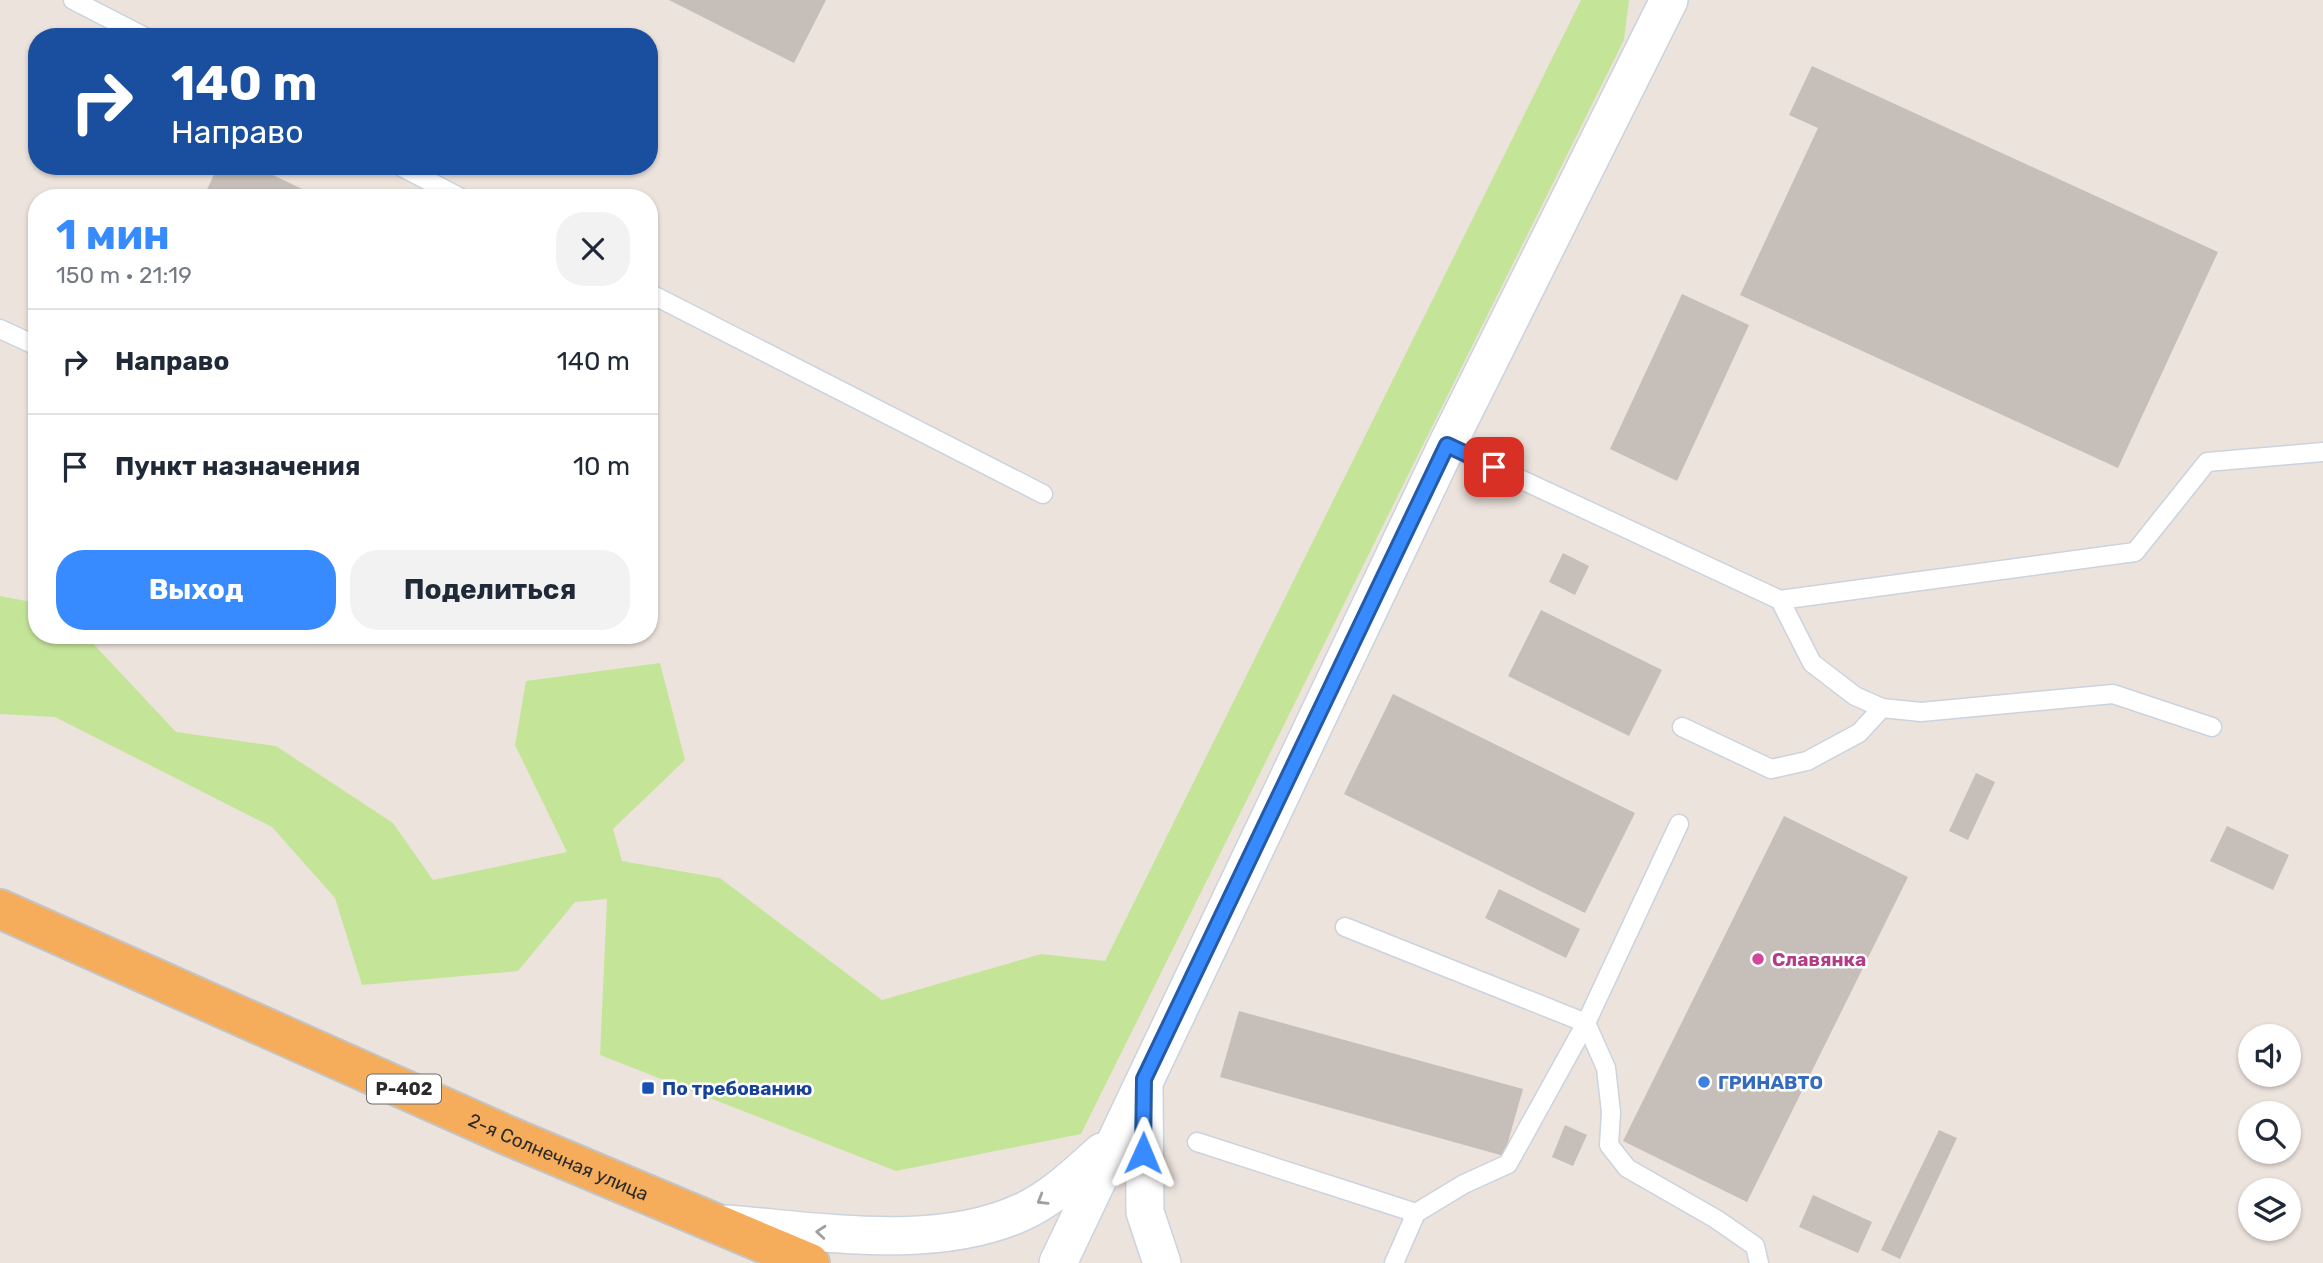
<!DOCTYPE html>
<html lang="ru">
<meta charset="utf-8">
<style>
:root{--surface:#fff;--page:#f2f2f3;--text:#1f2937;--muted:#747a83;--line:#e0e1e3;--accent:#388bff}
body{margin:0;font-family:Rubik,sans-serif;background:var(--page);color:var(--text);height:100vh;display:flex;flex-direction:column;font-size:26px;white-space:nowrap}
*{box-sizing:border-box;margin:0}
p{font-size:23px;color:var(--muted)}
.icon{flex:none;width:38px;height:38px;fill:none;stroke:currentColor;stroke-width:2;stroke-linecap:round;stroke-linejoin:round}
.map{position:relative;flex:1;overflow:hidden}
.sheet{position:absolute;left:28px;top:189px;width:630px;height:455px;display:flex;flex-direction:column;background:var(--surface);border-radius:28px;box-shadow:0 2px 5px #0004}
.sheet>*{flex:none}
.hud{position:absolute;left:28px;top:28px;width:630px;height:147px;border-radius:28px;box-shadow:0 2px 5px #0004;background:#1a4fa0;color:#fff;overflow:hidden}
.buttons{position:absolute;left:2238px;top:1024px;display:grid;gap:14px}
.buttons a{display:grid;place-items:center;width:63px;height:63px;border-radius:50%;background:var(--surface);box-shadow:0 2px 5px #0004;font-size:35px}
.pin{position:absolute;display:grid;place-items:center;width:60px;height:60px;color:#fff;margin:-30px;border-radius:14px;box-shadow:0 4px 10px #0006}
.me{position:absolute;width:77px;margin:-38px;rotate:1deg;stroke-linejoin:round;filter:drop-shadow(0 0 5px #0008)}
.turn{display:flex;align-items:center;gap:24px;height:147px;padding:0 28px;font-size:32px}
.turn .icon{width:91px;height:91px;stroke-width:2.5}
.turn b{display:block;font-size:49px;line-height:60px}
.round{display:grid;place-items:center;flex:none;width:74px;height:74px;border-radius:28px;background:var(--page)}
.summary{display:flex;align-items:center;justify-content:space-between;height:119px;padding:0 28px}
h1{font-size:42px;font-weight:700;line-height:52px;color:var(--accent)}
.button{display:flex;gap:14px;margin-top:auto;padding:14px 28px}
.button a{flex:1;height:80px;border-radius:28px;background:var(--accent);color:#fff;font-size:28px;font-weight:700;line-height:80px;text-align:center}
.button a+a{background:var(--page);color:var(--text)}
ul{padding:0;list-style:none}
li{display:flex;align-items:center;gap:21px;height:105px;padding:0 28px;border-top:2px solid var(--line)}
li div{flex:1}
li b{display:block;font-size:26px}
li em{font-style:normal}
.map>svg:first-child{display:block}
</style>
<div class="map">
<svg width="2323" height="1263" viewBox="0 0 2323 1263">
<rect width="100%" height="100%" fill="#ede3dd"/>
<path fill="#c4e598" d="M 1581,0 L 1629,0 L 1624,40 L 1081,1134 L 896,1171 L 600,1055 L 607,899 L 575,902 L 518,971 L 362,985 L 335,898 L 272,827 L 55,717 L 0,714 L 0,596 L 37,603 L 37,635 L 85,635 L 176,732 L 276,746 L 393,823 L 433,880 L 567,852 L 515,745 L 526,681 L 660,663 L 685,760 L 613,829 L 622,861 L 720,878 L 882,1000 L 1041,954 L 1105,961 Z"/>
<path fill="#c6beb8" d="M 669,0 L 826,0 L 794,63 Z
M 1812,66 L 2218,252 L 2118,468 L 1740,295 L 1818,128 L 1789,115 Z
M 218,166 L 254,166 L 321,198 L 203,198 Z
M 1682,294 L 1749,325 L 1677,481 L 1610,449 Z
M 1563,553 L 1589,566 L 1575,595 L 1549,582 Z
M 1541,610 L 1662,670 L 1629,736 L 1508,676 Z
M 1393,694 L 1635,813 L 1585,913 L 1344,794 Z
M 1976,773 L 1995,782 L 1968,840 L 1949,831 Z
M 1784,816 L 1908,877 L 1747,1202 L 1623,1141 Z
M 2227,826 L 2289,855 L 2273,890 L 2210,861 Z
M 1499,889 L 1580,929 L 1566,958 L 1485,918 Z
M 1239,1011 L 1523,1089 L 1504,1156 L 1220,1077 Z
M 1565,1125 L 1587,1135 L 1573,1166 L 1552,1157 Z
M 1939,1130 L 1957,1138 L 1900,1259 L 1881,1250 Z
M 1813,1195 L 1872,1222 L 1858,1253 L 1799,1227 Z"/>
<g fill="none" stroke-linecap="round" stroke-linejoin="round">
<g stroke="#cbd3dd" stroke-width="21">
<path id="service" d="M 73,0 L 145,37
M 400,166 L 461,198
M 649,293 L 1043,494
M 0,329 L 37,346
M 1447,445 L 1780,600 L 2135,552 L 2207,462 L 2323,452
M 1780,600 L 1812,663 L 1855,696 L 1882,708 L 1921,712 L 2113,694 L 2212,727
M 1682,727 L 1771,769 L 1807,761 L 1859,733 L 1882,708
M 1345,927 L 1586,1023 L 1606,1068 L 1611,1112 L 1609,1145 L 1627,1168 L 1716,1219 L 1755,1246 L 1759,1263
M 1197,1142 L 1416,1213
M 1394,1263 L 1416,1213 L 1464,1184 L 1508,1164 L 1586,1023 L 1679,824"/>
</g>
<g stroke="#cbd3dd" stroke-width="40">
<path id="minor" d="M 1144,1088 L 1145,1212 L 1162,1263
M 726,1224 C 818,1231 936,1252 1022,1212 C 1053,1198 1077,1174 1102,1152
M 1058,1263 L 1447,445 L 1669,0"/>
</g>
<g stroke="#c4c4c4" stroke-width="42">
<g id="primary">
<path id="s1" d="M 0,909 L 511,1137 L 810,1263"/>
</g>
</g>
<use href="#service" stroke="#fff" stroke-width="18"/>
<use href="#minor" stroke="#fff" stroke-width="37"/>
<use href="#primary" stroke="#f5ad5b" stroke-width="38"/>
</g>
<defs><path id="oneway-chevron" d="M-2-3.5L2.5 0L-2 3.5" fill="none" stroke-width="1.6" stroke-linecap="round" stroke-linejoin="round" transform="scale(1.75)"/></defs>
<g stroke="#a0a0a0">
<use href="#oneway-chevron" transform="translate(1042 1200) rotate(149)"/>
<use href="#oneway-chevron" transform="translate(821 1232) rotate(-175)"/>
</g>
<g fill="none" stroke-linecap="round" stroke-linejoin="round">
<g stroke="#245aa6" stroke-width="18">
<path id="route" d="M 1143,1153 L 1144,1079 L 1447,445 L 1494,467"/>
</g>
<use href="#route" stroke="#388bff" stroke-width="12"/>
</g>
<circle fill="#d1479c" stroke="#fff" stroke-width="2.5" cx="1758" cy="959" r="7"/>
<circle fill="#3f7fe0" stroke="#fff" stroke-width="2.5" cx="1704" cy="1082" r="7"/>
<rect fill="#1a4fb4" stroke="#fff" stroke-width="2.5" x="641" y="1081" width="14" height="14" rx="3.5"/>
<g text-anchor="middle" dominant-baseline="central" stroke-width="5" stroke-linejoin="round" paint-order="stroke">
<rect fill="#fff" stroke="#6b6b6b" stroke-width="2" x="367" y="1074.5" width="74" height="29" rx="5"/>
<g font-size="18" font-weight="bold" fill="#2b2b2b">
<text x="404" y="1089">Р-402</text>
</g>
<g font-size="19" font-weight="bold" fill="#b23c85" stroke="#fff" text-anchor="start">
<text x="1772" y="959">Славянка</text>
</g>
<g font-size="19" font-weight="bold" fill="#366cbe" stroke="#fff" text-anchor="start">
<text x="1718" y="1082">ГРИНАВТО</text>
</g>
<g font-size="19" font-weight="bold" fill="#164399" stroke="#fff" text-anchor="start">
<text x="662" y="1088">По требованию</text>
</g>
<g font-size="19" fill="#2b2b2b" stroke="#fff">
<text stroke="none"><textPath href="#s1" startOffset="611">2-я Солнечная улица</textPath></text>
</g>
</g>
</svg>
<div class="buttons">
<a><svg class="icon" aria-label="sound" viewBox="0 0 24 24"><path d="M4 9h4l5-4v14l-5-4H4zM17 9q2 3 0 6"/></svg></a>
<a><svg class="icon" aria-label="search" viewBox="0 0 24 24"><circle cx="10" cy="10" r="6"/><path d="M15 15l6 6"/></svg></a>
<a><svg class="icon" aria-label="layers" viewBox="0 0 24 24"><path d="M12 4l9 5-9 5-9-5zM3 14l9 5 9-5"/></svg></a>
</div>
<div class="pin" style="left:1494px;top:467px;background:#d93025"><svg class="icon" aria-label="arrive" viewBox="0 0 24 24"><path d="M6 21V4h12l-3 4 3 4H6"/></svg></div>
<svg class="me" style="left:1143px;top:1153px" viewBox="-20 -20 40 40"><path d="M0-17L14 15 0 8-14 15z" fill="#388bff" stroke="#fff" stroke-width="4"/></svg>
<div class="hud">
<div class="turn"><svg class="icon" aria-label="right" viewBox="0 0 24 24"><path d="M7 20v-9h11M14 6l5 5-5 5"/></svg><div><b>140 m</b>Направо</div></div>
</div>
<section class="sheet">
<div class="summary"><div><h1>1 мин</h1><p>150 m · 21:19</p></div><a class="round"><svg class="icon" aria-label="close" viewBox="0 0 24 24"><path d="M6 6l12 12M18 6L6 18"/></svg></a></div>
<ul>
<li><svg class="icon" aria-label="right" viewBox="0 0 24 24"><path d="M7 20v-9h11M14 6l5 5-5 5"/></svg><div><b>Направо</b></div><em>140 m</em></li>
<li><svg class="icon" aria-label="arrive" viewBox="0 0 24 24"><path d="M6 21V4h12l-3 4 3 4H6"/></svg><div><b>Пункт назначения</b></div><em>10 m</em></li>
</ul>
<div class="button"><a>Выход</a><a>Поделиться</a></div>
</section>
</div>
